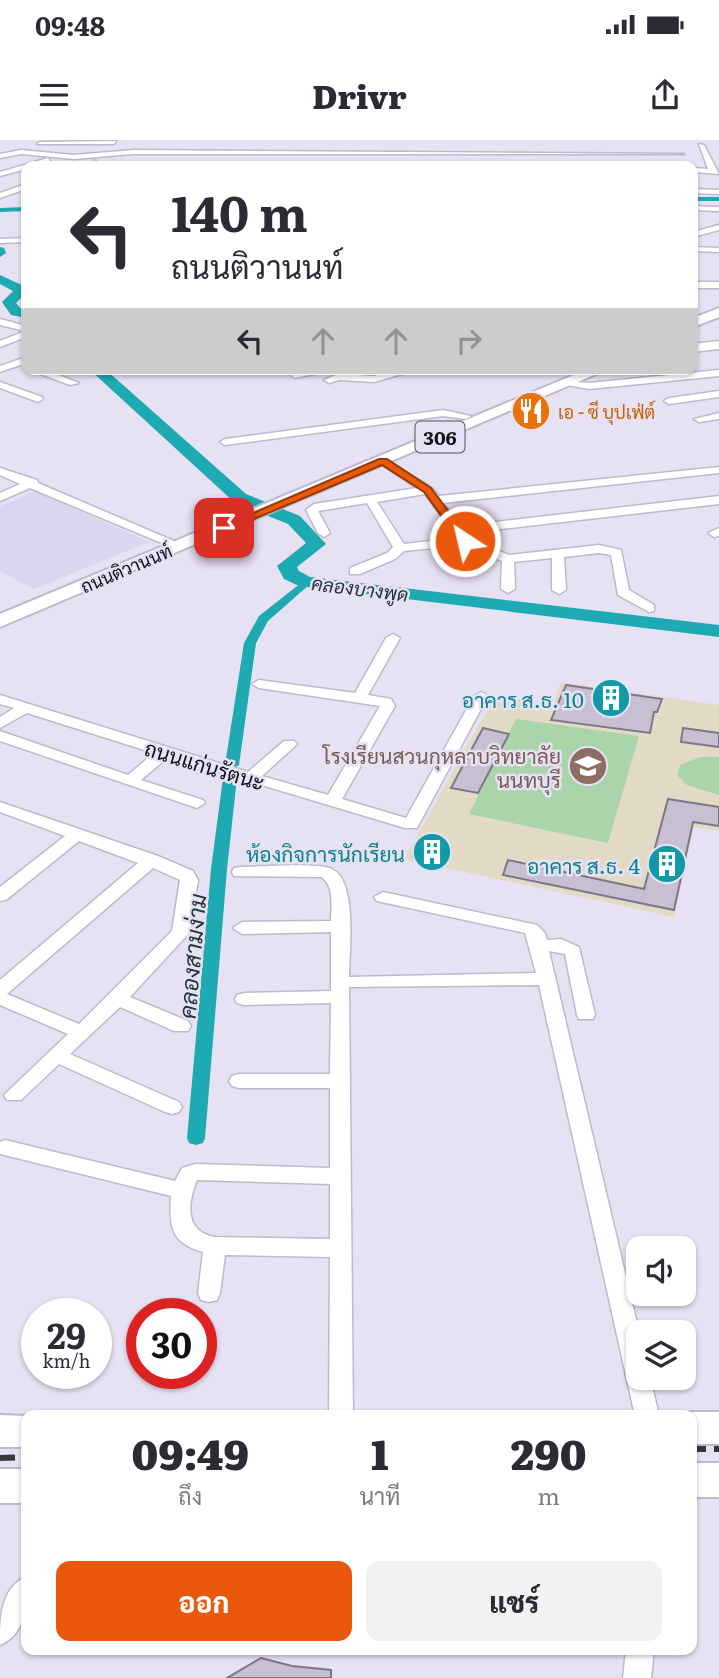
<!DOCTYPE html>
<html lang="th">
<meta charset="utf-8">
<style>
:root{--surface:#fff;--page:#f2f2f3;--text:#2b2b33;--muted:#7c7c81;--accent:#ea580c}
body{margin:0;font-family:Literata,Sarabun,serif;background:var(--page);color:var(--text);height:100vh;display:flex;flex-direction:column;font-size:26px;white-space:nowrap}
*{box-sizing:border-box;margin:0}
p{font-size:23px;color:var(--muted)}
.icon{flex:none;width:38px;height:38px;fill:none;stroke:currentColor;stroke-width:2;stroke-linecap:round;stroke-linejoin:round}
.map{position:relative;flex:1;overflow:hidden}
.sheet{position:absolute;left:21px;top:1270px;width:676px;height:245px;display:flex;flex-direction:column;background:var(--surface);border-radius:14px;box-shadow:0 2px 5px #0004}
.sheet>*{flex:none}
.top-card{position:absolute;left:21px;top:21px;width:677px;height:214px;border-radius:14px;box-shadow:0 2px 5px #0004;background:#fff;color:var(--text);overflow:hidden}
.tools{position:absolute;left:626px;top:1096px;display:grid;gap:14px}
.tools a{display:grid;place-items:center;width:70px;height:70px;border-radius:14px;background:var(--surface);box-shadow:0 2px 5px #0004;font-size:35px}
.speed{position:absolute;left:21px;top:1158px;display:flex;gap:14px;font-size:35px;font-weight:700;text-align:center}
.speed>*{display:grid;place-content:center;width:91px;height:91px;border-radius:50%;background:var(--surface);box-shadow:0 2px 5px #0004;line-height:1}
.speed small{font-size:18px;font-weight:400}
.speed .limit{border:10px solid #d22;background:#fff;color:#111}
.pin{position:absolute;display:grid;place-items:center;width:60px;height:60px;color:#fff;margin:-30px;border-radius:14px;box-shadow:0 4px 10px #0006}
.me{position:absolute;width:77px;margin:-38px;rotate:325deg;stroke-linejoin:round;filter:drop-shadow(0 0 5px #0008)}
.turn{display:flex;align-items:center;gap:24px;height:147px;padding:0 35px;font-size:32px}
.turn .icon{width:91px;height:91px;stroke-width:2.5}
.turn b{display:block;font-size:49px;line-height:60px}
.lanes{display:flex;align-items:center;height:66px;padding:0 35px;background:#0003;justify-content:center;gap:35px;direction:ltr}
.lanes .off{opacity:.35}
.eta{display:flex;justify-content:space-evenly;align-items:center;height:119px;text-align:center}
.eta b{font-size:42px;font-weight:800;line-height:49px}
.cta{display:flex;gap:14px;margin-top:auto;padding:14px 35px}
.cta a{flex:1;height:80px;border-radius:14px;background:var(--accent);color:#fff;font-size:28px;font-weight:800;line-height:80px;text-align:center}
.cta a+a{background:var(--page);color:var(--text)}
.status{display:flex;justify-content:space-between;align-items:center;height:49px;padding:0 35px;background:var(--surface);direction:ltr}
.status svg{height:19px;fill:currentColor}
header{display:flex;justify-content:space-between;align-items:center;height:91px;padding:0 35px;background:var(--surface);font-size:32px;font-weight:800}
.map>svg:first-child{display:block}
</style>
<div class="status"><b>09:48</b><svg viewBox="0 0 49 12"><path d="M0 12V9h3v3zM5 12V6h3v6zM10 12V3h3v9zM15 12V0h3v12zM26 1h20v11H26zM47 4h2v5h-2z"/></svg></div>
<header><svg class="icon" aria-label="menu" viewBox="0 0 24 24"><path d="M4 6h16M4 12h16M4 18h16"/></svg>Drivr<svg class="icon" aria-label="share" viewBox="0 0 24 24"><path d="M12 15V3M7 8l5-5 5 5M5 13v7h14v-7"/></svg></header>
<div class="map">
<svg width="719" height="1538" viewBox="0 0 719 1538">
<rect width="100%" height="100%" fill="#e7e1f4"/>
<path fill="#dcd5ef" d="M 36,351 L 149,402 L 34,449 L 0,431 L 0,366 Z"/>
<path fill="#e3dac5" d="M 561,542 L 719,565 L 719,691 L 694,687 L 674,777 L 404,719 L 495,556 L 553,564 Z"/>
<path fill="#aad4a9" d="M 516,579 L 639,596 L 608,703 L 469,674 Z
M 700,617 L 719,617 L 719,655 L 687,645 L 677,635 L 680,625 Z"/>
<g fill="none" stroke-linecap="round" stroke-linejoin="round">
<path fill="#1eaab2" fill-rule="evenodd" d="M 693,57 L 719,57 L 719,61 L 693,61 Z
M 26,67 L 26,71 L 0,72 L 0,68 Z
M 306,439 L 312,442 L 310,444 L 268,481 L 256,503 L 239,625 L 232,629 L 227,628 L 225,625 L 244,503 L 259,476 Z
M 230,634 L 237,638 L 227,729 L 205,998 L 203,1003 L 196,1005 L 189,1003 L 187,998 L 211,729 L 223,638 Z"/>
<path fill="#1eaab2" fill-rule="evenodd" d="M 0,107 L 4,108 L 6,113 L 0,117 Z
M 0,135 L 26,147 L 26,153 L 16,163 L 21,169 L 26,170 L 26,178 L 11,175 L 2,162 L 13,151 L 0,144 Z
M 89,229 L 105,229 L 246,354 L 300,376 L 326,404 L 297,427 L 299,431 L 310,437 L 719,485 L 719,497 L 299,446 L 284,439 L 277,426 L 306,403 L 288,384 L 234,362 Z"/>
</g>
<path fill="#c6c0d2" stroke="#7d7889" stroke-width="2" d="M 566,545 L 662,559 L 657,572 L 654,572 L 650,593 L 551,580 Z
M 483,588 L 509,594 L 478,653 L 451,648 Z
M 683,588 L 719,593 L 719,607 L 681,602 Z
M 668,659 L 719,667 L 719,686 L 693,682 L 674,770 L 503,735 L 508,720 L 644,749 Z
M 420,702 L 451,708 L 445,723 L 413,716 Z
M 261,1518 L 292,1526 L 331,1530 L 331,1538 L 227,1538 Z"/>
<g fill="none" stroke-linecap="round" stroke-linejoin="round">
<path stroke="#c7c2d3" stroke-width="8" stroke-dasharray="8 3.5" stroke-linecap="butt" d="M 93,20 L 95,18"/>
<g stroke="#beb9cb" stroke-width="3">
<path id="street" d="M 116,1 L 114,4 L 37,4 L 40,2 Z
M 699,4 L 704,5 L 719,34 L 693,32 L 693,28 L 708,29 Z
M 21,10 L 74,15 L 133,10 L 684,14 L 133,14 L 74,19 L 21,14 L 0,18 L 0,14 Z
M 48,18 L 50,21 L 26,26 L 26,29 L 0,36 L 0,32 Z
M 23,45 L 26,45 L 26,49 L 0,58 L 0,53 Z
M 693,49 L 719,50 L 719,54 L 693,53 Z
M 693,66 L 719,67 L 719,71 L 693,70 Z
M 719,85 L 719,90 L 693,97 L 693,92 Z
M 26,98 L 26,102 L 0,103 L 0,99 Z
M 693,107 L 719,108 L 719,112 L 693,111 Z
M 693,142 L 719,142 L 719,148 L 693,148 Z
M 0,179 L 26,186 L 26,197 L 0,207 L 0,201 L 25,191 L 0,185 Z
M 26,217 L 26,223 L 0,232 L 0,226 Z
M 27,229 L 43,229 L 79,243 L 70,245 Z
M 312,229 L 338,229 L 295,238 L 290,235 Z
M 401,229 L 419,229 L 374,242 L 339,240 L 329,243 L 324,240 L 338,234 L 374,236 Z
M 719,230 L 719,236 L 589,249 L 562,244 L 567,241 L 589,243 Z
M 0,242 L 42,257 L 43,259 L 38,262 L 0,248 Z
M 719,251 L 719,257 L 669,264 L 664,261 L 669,258 Z
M 443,270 L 471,276 L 466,279 L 443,276 L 225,305 L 220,302 L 225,299 Z
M 719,273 L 719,279 L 699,282 L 694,279 Z
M 383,318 L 432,348 L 439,356 L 719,327 L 719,333 L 443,363 L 461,386 L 719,356 L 719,364 L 466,393 L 469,398 L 509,415 L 599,405 L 621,410 L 629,450 L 654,465 L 654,471 L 649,472 L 618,455 L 611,415 L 599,413 L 564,417 L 566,450 L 559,454 L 552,450 L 552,418 L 514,422 L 515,449 L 508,453 L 501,449 L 502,421 L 464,405 L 404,411 L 395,419 L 360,434 L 350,434 L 350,428 L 387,413 L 393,407 L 367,363 L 318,371 L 330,393 L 324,397 L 318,393 L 306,370 L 314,364 L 417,348 L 379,323 L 377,321 ZM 425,354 L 457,398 L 404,404 L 377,362 Z
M 0,328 L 37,340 L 38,343 L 174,401 L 172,404 L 164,404 L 30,348 L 0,361 L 0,353 L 20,344 L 0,335 Z
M 719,388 L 719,396 L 714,397 L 708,393 Z
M 393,494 L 400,498 L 368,555 L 391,559 L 395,566 L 342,659 L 406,678 L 474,556 L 481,552 L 488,556 L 417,688 L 405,688 L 168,617 L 141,640 L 203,660 L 205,663 L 197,668 L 0,601 L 0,591 L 128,635 L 154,613 L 27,573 L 0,588 L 0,577 L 14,568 L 0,564 L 0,555 L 248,632 L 284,601 L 294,601 L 297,604 L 294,607 L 262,636 L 328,655 L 380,566 L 259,548 L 252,544 L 259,540 L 355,553 L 386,498 Z
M 0,662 L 158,716 L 193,731 L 198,740 L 190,792 L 130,857 L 188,881 L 191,886 L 188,891 L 174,891 L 120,867 L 70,914 L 179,962 L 182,967 L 179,972 L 172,974 L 165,972 L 59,924 L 21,960 L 7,960 L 4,955 L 68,894 L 0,865 L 0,840 L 138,723 L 79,701 L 6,760 L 0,761 L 0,747 L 65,696 L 0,672 ZM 153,728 L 180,740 L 172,791 L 79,884 L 7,854 Z
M 240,727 C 259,727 318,722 332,729 C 358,742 349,811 349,837 L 536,833 L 525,793 L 377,761 L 374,757 L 383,752 L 537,785 L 545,793 L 547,800 L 561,799 L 579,807 L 595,875 L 593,879 L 579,879 L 577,875 L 565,814 L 549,811 L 639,1192 L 639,1237 L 650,1237 L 659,1276 L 635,1276 L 539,845 L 349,847 L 353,1276 L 329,1276 L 330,1117 L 225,1115 L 220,1153 L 217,1160 L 209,1162 L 201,1160 L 198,1153 L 203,1112 C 171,1103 169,1087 171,1056 L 0,1014 L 0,1002 L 5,1000 L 175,1041 L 182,1028 L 195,1024 L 330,1028 L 330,948 L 239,948 L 232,946 L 229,941 L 232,936 L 239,934 L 330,934 L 331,863 L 244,865 L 237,863 L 235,859 L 237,855 L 244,853 L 331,851 L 331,792 L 242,794 L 233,788 L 242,782 L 331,781 C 331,766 335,746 321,737 L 234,736 L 232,732 L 234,728 ZM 197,1040 L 330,1044 L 330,1099 L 215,1097 C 185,1092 187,1064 197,1040 Z
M 26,1437 C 27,1462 27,1494 0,1505 C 0,1480 0,1448 26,1437 Z
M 626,1510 L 654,1510 L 651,1538 L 623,1538 Z"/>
</g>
<g stroke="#beb9cb" stroke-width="3">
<path id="secondary" d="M 719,201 L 719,209 L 693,212 L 693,204 Z"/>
</g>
<g stroke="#beb9cb" stroke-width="4">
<path id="primary" d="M 719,168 L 719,177 L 693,187 L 693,178 Z
M 588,229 L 608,229 L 0,487 L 0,474 Z
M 691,1272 L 719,1272 L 719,1304 L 691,1304 L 691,1276 L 680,1276 Z
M 0,1275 L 29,1276 L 26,1276 L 26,1307 L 0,1307 Z
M 691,1323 L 719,1323 L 719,1357 L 691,1357 Z
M 0,1329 L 26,1329 L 26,1363 L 0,1363 Z"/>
</g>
<use href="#street" fill="#fff" fill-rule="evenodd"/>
<use href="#secondary" fill="#fff" fill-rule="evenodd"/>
<use href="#primary" fill="#fff" fill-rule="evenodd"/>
<path stroke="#38353e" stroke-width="6" stroke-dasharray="15 8" stroke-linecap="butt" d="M 691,1309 L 719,1309
M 0,1318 L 26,1317"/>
</g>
<path fill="#ea580c" stroke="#983908" stroke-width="2" d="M 379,319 L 387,319 L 431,348 L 471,401 L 469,403 L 461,403 L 424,352 L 382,325 L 228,390 L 218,388 Z"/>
<defs>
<g id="restaurant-disc" transform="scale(2.0125)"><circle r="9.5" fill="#e8710a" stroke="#e7e1f4"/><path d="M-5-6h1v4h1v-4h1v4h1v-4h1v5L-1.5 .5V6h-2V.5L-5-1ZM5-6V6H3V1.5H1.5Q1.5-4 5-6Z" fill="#fff"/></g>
<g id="building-disc" transform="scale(2.0125)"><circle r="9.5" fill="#0f9aa8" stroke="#e7e1f4"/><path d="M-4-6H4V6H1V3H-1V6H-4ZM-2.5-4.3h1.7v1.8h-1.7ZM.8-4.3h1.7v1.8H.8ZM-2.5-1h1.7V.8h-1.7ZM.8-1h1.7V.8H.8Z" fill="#fff"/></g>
<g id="school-disc" transform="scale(2.0125)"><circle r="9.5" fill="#8d6e63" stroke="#e7e1f4"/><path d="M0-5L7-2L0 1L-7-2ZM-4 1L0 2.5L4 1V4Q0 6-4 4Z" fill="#fff"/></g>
</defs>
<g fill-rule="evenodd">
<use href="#restaurant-disc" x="531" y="271"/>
<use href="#building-disc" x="611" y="558"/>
<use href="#school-disc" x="588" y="626"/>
<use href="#building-disc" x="432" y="712"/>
<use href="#building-disc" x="667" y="724"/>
</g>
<g text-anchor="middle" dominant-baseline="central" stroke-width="5" stroke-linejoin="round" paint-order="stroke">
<g font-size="18" fill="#c56008" stroke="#e7e1f4" text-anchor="start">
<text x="558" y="271">เอ - ซี บุปเฟ่ต์</text>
</g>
<g font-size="18" fill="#121017" stroke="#e7e1f4">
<text transform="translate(126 428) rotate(-23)">ถนนติวานนท์</text>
</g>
<rect fill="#e7e1f4" stroke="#524f59" stroke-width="2" x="415.5" y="281.5" width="49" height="31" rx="5"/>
<g font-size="19" font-weight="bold" fill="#121017">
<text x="440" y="297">306</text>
</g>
<g font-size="19" font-style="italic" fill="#203637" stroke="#e7e1f4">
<text transform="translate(360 448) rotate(7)">คลองบางพูด</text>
</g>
<g font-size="21" fill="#0d838f" stroke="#e7e1f4" text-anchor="end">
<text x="584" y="558">อาคาร ส.ธ. 10</text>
<text x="405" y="712">ห้องกิจการนักเรียน</text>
<text x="640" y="724">อาคาร ส.ธ. 4</text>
</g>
<g font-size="21" fill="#785e54" stroke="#e7e1f4" text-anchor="end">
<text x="561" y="614">โรงเรียนสวนกุหลาบวิทยาลัย<tspan x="561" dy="24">นนทบุรี</tspan></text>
</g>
<g font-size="21" fill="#121017" stroke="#e7e1f4">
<text transform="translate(205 624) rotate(17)">ถนนแก่นรัตนะ</text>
</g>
<g font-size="23" font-style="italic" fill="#203637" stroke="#e7e1f4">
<text transform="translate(191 816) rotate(-85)">คลองสามง่าม</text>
</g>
</g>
</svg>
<div class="tools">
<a><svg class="icon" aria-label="sound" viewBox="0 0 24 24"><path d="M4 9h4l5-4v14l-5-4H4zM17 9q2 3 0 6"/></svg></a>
<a><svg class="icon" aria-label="layers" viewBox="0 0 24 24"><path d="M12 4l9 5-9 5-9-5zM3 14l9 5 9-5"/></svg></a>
</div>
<div class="speed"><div>29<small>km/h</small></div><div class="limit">30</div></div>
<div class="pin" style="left:224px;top:388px;background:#d93025"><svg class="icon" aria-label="arrive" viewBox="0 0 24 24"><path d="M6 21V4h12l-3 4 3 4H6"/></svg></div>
<svg class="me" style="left:465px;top:401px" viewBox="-20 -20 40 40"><circle r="17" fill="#ea580c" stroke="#fff" stroke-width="3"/><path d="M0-11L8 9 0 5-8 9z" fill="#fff"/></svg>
<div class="top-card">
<div class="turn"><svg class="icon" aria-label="left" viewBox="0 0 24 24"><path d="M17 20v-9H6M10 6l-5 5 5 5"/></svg><div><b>140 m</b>ถนนติวานนท์</div></div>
<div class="lanes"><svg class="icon" aria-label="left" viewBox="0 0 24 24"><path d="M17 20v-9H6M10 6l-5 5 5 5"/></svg><svg class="icon off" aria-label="ahead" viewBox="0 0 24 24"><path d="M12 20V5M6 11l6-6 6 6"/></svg><svg class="icon off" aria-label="ahead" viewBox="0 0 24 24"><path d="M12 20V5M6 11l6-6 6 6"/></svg><svg class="icon off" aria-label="right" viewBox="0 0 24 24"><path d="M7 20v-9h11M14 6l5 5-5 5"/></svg></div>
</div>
<section class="sheet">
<div class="eta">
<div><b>09:49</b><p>ถึง</p></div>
<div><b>1</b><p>นาที</p></div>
<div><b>290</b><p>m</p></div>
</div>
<div class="cta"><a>ออก</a><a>แชร์</a></div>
</section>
</div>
